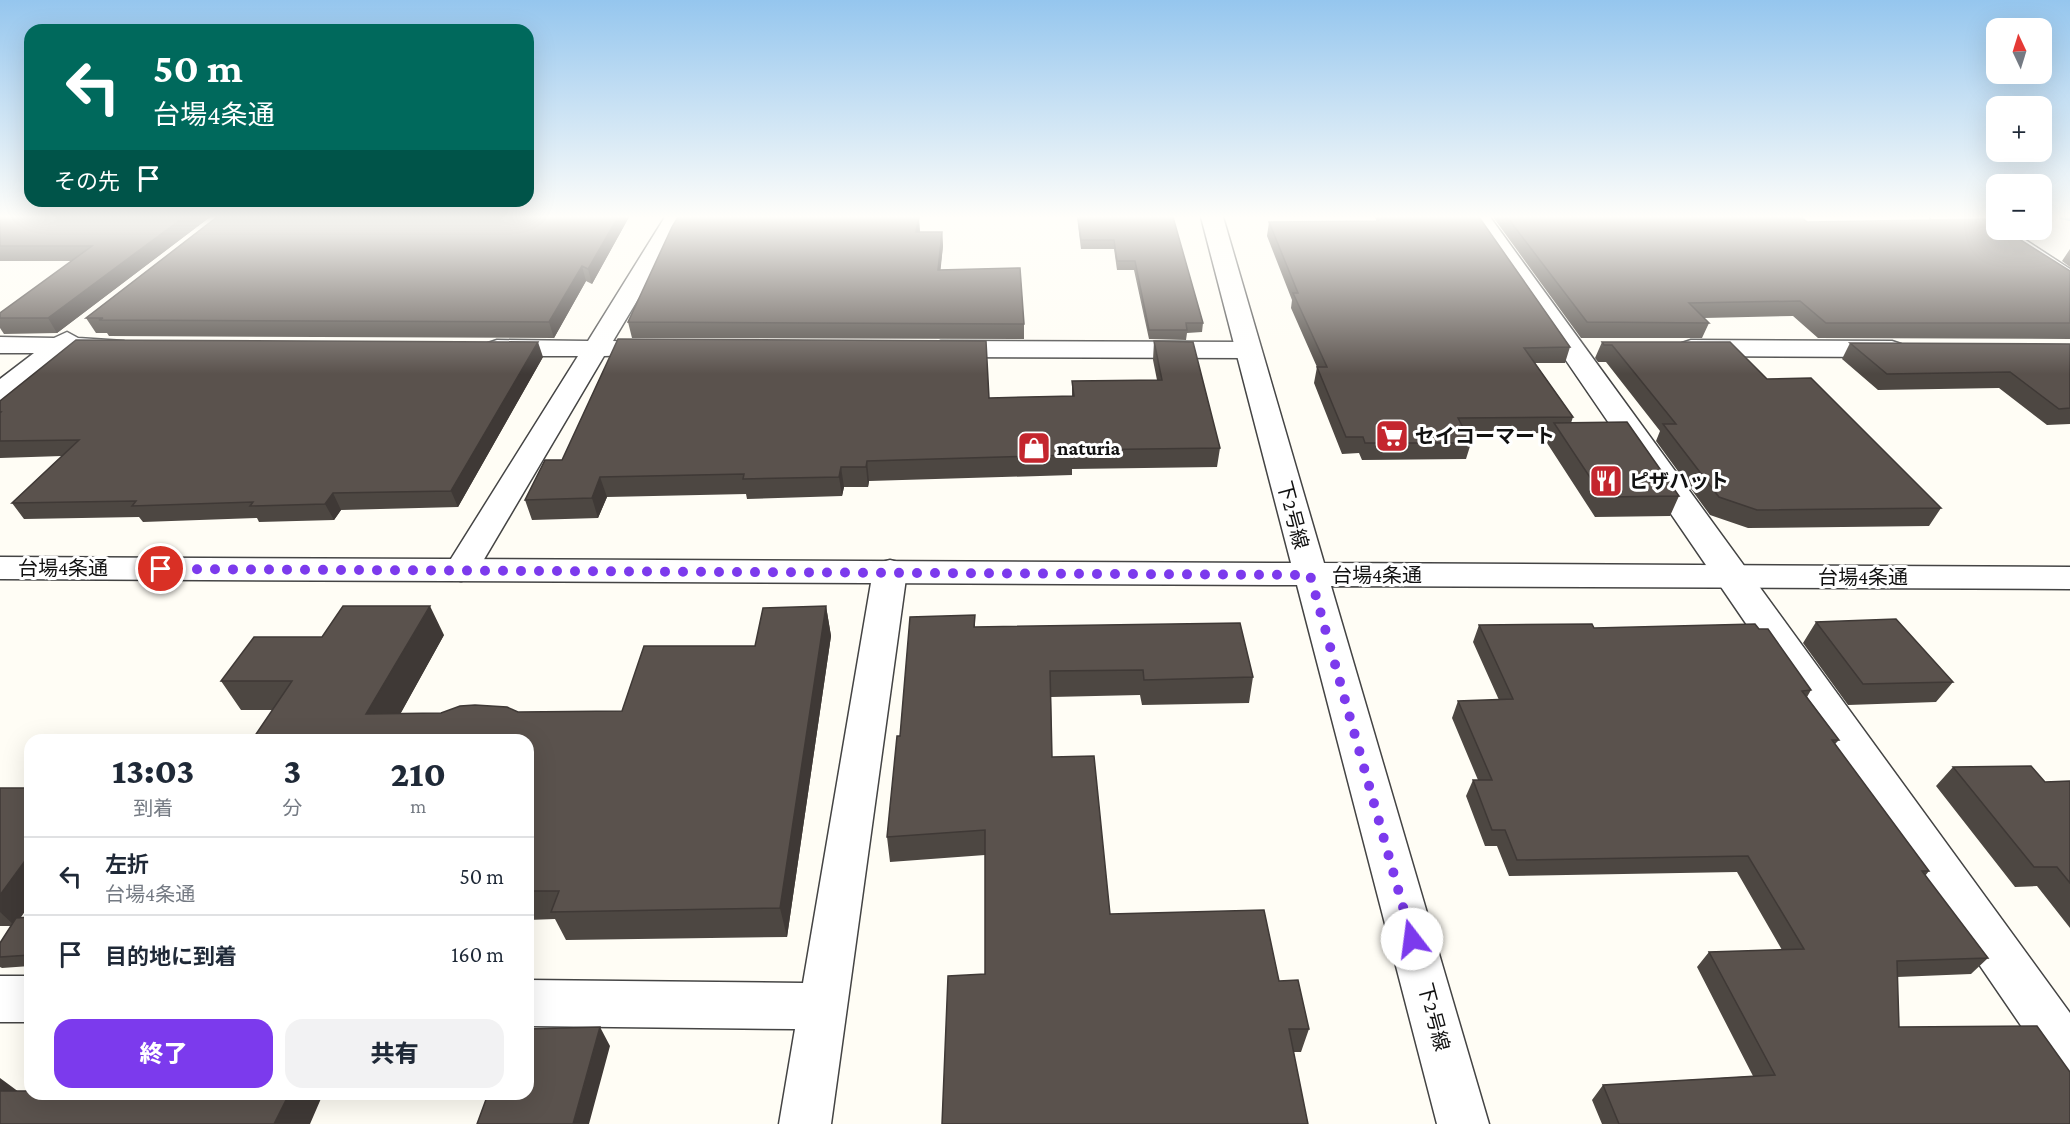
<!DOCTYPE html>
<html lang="ja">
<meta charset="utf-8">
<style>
:root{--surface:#fff;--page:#f2f2f3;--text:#1f2937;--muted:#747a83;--line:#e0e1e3;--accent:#7c3aed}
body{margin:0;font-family:"Crimson Pro","Noto Sans JP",serif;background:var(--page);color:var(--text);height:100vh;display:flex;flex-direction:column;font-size:22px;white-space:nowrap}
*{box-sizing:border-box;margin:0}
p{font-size:20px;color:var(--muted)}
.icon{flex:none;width:33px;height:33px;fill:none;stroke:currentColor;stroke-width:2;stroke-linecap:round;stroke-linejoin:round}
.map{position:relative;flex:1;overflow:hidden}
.drawer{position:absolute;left:24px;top:734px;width:510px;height:366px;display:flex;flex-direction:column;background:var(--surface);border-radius:18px;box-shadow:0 6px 24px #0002}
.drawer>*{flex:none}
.banner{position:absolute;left:24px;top:24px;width:510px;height:183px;border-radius:18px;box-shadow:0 6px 24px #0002;background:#00695c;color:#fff;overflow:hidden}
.needle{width:39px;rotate:356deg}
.tools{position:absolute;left:1986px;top:18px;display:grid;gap:12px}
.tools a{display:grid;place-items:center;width:66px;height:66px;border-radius:12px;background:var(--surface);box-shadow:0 6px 24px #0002;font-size:30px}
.pin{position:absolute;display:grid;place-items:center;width:51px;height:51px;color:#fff;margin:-26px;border:3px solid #fff;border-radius:50%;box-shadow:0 2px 6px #0007}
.me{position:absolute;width:66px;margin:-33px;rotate:345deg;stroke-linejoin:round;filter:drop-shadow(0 0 4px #0008)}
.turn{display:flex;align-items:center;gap:21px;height:126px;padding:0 30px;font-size:27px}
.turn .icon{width:78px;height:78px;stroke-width:2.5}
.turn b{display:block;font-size:42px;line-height:51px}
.then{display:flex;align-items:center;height:57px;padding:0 30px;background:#0003;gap:12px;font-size:22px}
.eta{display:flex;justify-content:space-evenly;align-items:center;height:102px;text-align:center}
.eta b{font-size:36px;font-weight:800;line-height:42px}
.button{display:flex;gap:12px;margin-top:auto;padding:12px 30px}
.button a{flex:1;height:69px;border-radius:18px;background:var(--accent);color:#fff;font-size:24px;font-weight:800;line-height:69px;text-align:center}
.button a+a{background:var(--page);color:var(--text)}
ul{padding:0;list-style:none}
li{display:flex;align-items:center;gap:18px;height:78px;padding:0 30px;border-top:2px solid var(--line)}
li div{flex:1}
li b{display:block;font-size:22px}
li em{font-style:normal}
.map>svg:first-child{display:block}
</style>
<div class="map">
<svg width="2070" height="1124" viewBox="0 0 2070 1124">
<rect width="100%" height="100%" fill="#fffdf5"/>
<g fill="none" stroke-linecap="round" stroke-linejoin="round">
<path fill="#3f96cf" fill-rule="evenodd" d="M 2058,217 L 2070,217 L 2070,221 L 2060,219 Z"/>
<g stroke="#444" stroke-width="3">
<path id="minor" d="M 665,217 L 687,217 L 613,341 L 667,344 L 671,349 L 667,354 L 604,356 L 473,578 L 461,581 L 449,578 L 444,570 L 578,356 L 497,356 L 488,353 L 484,348 L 488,343 L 497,340 L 588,341 Z
M 1468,217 L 1490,217 L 2070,1013 L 2070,1079 L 2052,1071 Z
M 1930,217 L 1991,217 L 1996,220 L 1996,230 L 2010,230 L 2070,269 L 2070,286 L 2062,284 L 1972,223 L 1933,222 Z
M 67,332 L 78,338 L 124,341 L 128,346 L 124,351 L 66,353 L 10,398 L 0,400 L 0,379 L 34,353 L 0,353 L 0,337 L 54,338 Z
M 1691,340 L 1892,341 L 1901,344 L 1905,349 L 1901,354 L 1892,357 L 1691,356 L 1682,353 L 1678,348 L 1682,343 Z
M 941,341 L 1248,342 L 1257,345 L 1261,350 L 1257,355 L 1248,358 L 941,357 L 932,354 L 928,349 L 932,344 Z
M 890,560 L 902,563 L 907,571 L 831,1124 L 779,1124 L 795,1029 L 528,1026 L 528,980 L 803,983 L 873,571 L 878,563 Z
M 0,976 L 30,976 L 30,1022 L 0,1022 Z"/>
</g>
<g stroke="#444" stroke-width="3">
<path id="tertiary" d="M 1201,217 L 1223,217 L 1324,563 L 2070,567 L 2070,589 L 1331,586 L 1489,1124 L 1437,1124 L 1297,585 L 0,579 L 0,557 L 1291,563 Z"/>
</g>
<use href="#minor" fill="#fff" fill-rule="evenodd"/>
<use href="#tertiary" fill="#fff" fill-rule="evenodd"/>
</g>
<path fill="#4d4742" d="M 0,217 L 210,217 L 57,333 L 4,334 L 0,328 L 0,313 L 72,261 L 0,261 Z
M 217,217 L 629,217 L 592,284 L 586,281 L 554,338 L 109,336 L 107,333 L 96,333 L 86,318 Z
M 1077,217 L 1173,217 L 1203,323 L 1202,332 L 1187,333 L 1186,340 L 1149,339 L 1134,270 L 1117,270 L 1114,249 L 1081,249 Z
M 1398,217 L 1479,217 L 1570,347 L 1565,363 L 1535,363 L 1573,417 L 1571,423 L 1679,496 L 1670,516 L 1595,517 L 1547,443 L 1551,433 L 1467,434 L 1471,443 L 1466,459 L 1362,460 L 1359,453 L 1342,454 L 1314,383 L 1317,367 L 1291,308 L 1292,300 L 1267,236 L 1269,222 L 1376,221 L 1376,218 L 1398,218 Z
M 1493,217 L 1801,217 L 1807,222 L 2070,271 L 2070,339 L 1818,338 L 1793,316 L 1704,318 L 1709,323 L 1702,338 L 1581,338 Z
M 919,232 L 942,232 L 943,246 L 940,270 L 1024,324 L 1024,339 L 632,338 L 628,322 Z
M 2070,249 L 2070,267 L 2062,261 Z
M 1154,341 L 1220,448 L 1217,467 L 1072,469 L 1072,475 L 869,481 L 868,487 L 844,487 L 842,496 L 747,499 L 746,494 L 607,497 L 598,518 L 532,520 L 525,500 L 562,460 L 989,398 L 1072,396 L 1072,381 L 1157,380 L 1153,360 Z
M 1602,342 L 1767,379 L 1941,508 L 1929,526 L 1748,528 L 1710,515 L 1656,441 L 1660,431 L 1606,362 L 1598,362 L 1595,358 Z
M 1850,343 L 2070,344 L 2070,424 L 2047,425 L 1999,388 L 1878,390 L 1842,359 Z
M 543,357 L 458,507 L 341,510 L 334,520 L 259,522 L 257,518 L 143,522 L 139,517 L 24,519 L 12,503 L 62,456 L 0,458 L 0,401 Z
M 826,606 L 831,636 L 787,937 L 566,940 L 555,919 L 528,920 L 528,740 L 272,710 L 241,710 L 221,681 L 444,635 L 400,714 L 622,711 L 755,646 Z
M 975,615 L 975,627 L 1253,677 L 1249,703 L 1142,705 L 1140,695 L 1051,697 L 1052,757 L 1110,914 L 1279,981 L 1309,1029 L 1301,1052 L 1294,1052 L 985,974 L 985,855 L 890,862 L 887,837 L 900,736 Z
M 1816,622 L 1953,682 L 1936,702 L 1848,705 L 1803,643 Z
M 1479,625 L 1594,628 L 1759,629 L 1811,690 L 1807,697 L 1839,740 L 1835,744 L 1929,871 L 1925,876 L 1988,958 L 1971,974 L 1897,977 L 1899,1027 L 2070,1124 L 1602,1124 L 1592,1100 L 1603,1085 L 1753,1076 L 1697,967 L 1709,952 L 1782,950 L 1737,872 L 1509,876 L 1497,846 L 1485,846 L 1466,796 L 1473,780 L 1478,780 L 1452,718 L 1458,701 L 1499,700 L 1473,642 Z
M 1953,767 L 2045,782 L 2070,781 L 2070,928 L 2037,886 L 2015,887 L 1936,786 Z
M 0,788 L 20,918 L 30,917 L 30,966 L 2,968 L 0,967 L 0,943 L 11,926 L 0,926 Z"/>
<path fill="#3f3936" d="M 184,217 L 210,217 L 57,333 L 48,318 Z
M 618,217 L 629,217 L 592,284 L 588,269 Z
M 919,217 L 920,231 L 917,246 L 916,232 Z
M 942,232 L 943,246 L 939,285 L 938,270 Z
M 582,266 L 586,281 L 554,338 L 549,322 Z
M 538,342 L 543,357 L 458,507 L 451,491 Z
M 867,461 L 869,481 L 868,487 L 866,467 Z
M 841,467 L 844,487 L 842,496 L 839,477 Z
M 600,477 L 607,497 L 598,518 L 592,498 Z
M 333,493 L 341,510 L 334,520 L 325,504 Z
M 430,606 L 444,635 L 386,740 L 366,714 Z
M 826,606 L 831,636 L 787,937 L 780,908 Z
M 30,854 L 30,904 L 15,926 L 0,912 L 0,895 Z
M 600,1027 L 610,1046 L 589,1124 L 573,1124 Z
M 0,1078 L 23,1095 L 0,1109 Z
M 289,1094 L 323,1094 L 310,1124 L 274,1124 Z"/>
<path fill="#5a524d" stroke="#3f3936" stroke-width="1.5" d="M 0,217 L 184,217 L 48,318 L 0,318 L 0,313 L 92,246 L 0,246 Z
M 217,217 L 618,217 L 588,269 L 582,266 L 549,322 L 99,320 L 103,318 L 86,318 Z
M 678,217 L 919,217 L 916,232 L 942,232 L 938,270 L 1020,268 L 1024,324 L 628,322 L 672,227 Z
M 1078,217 L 1173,217 L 1203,323 L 1186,323 L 1187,330 L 1149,330 L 1135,261 L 1117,261 L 1114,240 L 1081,240 Z
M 1409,217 L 1479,217 L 1570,347 L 1524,348 L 1573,417 L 1458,418 L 1471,443 L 1365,443 L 1363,437 L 1346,437 L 1317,367 L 1327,367 L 1293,293 L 1298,293 L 1269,222 L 1378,221 L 1376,218 Z
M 1507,217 L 1801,217 L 1807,222 L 1989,219 L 1996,224 L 1996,230 L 2005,230 L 2070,271 L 2070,323 L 1826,323 L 1800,301 L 1689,303 L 1709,323 L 1587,322 Z
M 618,339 L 986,341 L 989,398 L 1074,396 L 1072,381 L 1162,380 L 1154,341 L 1193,342 L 1220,448 L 1072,450 L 1072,455 L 867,461 L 866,467 L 841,467 L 839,477 L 743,479 L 744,474 L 600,477 L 592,498 L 525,500 L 545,460 L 562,460 Z
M 76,340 L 538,342 L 451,491 L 333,493 L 325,504 L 250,506 L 253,502 L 132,506 L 136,501 L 12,503 L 79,440 L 0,441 L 0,413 L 1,412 L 0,412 L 0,401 Z
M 1602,342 L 1730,342 L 1767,379 L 1811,378 L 1941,508 L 1757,510 L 1719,497 L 1663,424 L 1676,424 L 1612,345 L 1604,345 Z
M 1850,343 L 2070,344 L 2070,408 L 2059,409 L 2010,372 L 1887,374 Z
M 1627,422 L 1679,496 L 1603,497 L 1554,423 Z
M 343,606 L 430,606 L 366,714 L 441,713 L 460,706 L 475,705 L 507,707 L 518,712 L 622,711 L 644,646 L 755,646 L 763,608 L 826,606 L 780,908 L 551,912 L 559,891 L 528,891 L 528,740 L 252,740 L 292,681 L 221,681 L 254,637 L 322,637 Z
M 975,615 L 974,627 L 1240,623 L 1253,677 L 1144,680 L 1143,670 L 1050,671 L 1052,757 L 1094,756 L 1110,914 L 1264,910 L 1279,981 L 1298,980 L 1309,1029 L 1289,1029 L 1308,1124 L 942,1124 L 948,976 L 985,974 L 985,830 L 887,837 L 897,736 L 900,736 L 910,617 Z
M 1896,619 L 1953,682 L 1863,684 L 1816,622 Z
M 1592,624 L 1594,628 L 1755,624 L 1759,629 L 1768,629 L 1811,690 L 1802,691 L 1839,740 L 1832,740 L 1929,871 L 1922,871 L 1988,958 L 1897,961 L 1899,1027 L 2037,1026 L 2070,1072 L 2070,1124 L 1619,1124 L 1603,1085 L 1775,1075 L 1709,952 L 1804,949 L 1748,856 L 1517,860 L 1505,830 L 1492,830 L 1473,780 L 1492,780 L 1458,701 L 1513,699 L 1479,625 Z
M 2031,766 L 2045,782 L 2070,781 L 2070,883 L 2057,867 L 2034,867 L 1953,767 Z
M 0,788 L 30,788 L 30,854 L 0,895 Z
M 30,917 L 30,955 L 0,957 L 0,943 L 16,918 Z
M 600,1027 L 573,1124 L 477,1124 L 488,1094 L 528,1094 L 528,1029 Z
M 0,1091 L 30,1091 L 30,1094 L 289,1094 L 274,1124 L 0,1124 Z"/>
<linearGradient id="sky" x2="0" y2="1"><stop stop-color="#95c6ee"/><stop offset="0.58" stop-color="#fffefa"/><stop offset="1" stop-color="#fffefa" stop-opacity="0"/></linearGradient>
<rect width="2070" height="374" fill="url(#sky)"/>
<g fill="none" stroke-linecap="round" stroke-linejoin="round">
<path stroke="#7c3aed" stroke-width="10" stroke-dasharray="0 18" d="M 161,569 L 1310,575 L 1412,939"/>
</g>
<defs>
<g id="supermarket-square" transform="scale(1.725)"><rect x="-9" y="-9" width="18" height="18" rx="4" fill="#c4262e" stroke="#fff"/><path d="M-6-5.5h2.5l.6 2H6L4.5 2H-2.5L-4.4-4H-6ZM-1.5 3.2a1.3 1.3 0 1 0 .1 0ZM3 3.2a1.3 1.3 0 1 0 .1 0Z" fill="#fff"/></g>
<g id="shop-square" transform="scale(1.725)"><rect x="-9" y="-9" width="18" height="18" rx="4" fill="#c4262e" stroke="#fff"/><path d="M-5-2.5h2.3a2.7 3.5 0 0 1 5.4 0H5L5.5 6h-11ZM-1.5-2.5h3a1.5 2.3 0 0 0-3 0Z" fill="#fff"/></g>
<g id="restaurant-square" transform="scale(1.725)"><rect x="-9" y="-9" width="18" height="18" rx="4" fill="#c4262e" stroke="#fff"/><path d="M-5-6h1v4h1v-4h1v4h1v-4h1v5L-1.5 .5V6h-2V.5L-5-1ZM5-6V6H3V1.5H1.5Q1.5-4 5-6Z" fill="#fff"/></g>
</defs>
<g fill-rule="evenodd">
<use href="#supermarket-square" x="1392" y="436"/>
<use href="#shop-square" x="1034" y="448"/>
<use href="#restaurant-square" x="1606" y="481"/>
</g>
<g text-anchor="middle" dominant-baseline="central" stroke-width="6" stroke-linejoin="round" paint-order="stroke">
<g font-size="20" font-weight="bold" fill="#111" stroke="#fff" text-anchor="start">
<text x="1415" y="436">セイコーマート</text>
<text x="1057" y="448">naturia</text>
<text x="1629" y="481">ピザハット</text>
</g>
<g font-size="20" fill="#111" stroke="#fff">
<text transform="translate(1293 515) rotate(75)">下2号線</text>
<text x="63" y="568">台場4条通</text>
<text x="1377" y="575">台場4条通</text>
<text x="1863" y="577">台場4条通</text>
<text transform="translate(1434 1017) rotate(75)">下2号線</text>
</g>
</g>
</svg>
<div class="tools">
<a><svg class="needle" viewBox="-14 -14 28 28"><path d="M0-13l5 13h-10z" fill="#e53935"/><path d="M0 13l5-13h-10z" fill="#747a83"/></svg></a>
<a>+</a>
<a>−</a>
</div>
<div class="pin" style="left:161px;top:569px;background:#d93025"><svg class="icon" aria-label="arrive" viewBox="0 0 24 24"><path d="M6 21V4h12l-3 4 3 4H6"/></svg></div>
<svg class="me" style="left:1412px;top:939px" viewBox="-20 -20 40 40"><circle r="19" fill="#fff"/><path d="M0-13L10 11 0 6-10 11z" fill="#7c3aed"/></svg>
<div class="banner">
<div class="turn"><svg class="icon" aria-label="left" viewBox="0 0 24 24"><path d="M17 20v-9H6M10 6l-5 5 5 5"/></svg><div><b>50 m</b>台場4条通</div></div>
<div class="then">その先<svg class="icon" aria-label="arrive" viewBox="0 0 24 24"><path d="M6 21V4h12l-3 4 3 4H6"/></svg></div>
</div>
<section class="drawer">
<div class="eta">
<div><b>13:03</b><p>到着</p></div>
<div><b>3</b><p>分</p></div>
<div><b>210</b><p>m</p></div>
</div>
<ul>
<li><svg class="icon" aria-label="left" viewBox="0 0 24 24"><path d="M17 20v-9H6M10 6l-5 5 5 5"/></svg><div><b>左折</b><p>台場4条通</p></div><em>50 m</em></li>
<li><svg class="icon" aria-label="arrive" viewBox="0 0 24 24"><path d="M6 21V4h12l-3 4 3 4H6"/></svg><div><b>目的地に到着</b></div><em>160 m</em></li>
</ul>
<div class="button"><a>終了</a><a>共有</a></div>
</section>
</div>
